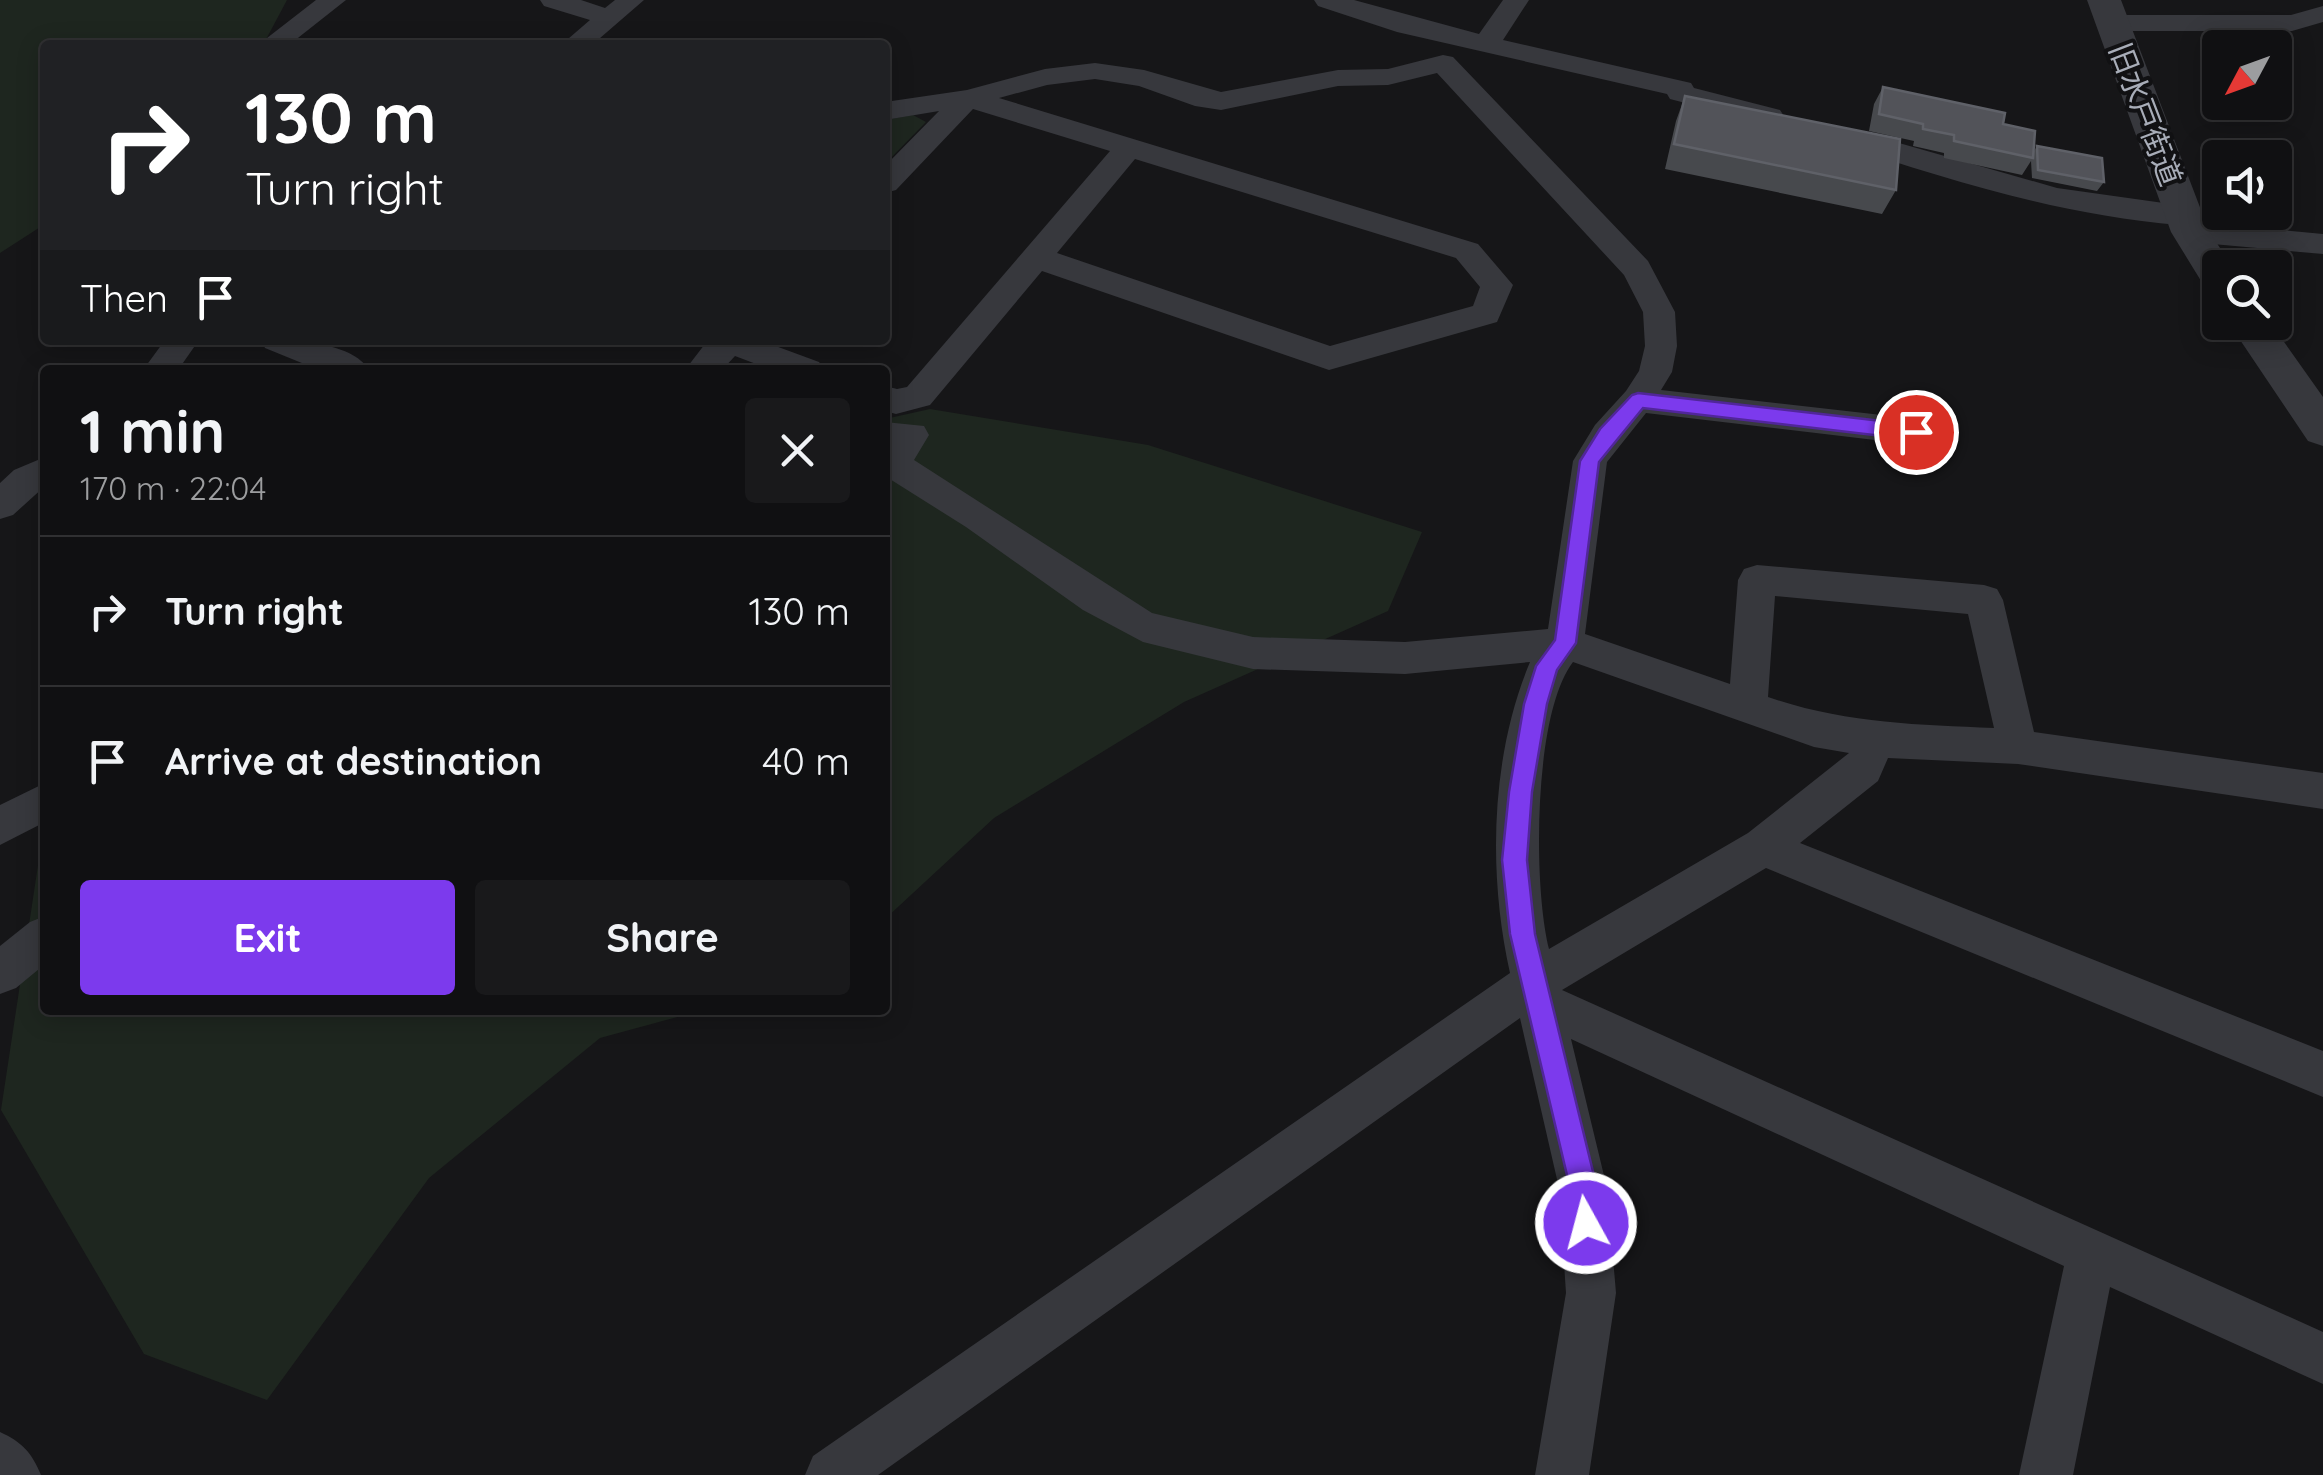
<!DOCTYPE html>
<meta charset="utf-8">
<style>
:root{--surface:#101012;--page:#19191b;--text:#f1f3f6;--muted:#9c9d9f;--line:#303032;--accent:#7c3aed}
body{margin:0;font-family:Quicksand,"Noto Sans JP",sans-serif;background:var(--page);color:var(--text);height:100vh;display:flex;flex-direction:column;font-size:38px;white-space:nowrap}
*{box-sizing:border-box;margin:0}
p{font-size:32px;color:var(--muted)}
.icon{flex:none;width:55px;height:55px;fill:none;stroke:currentColor;stroke-width:2;stroke-linecap:round;stroke-linejoin:round}
.map{position:relative;flex:1;overflow:hidden}
.side{position:absolute;left:40px;top:365px;width:850px;height:650px;display:flex;flex-direction:column;background:var(--surface);border-radius:10px;box-shadow:0 5px 25px #0003,0 0 0 2px var(--line)}
.side>*{flex:none}
.banner{position:absolute;left:40px;top:40px;width:850px;height:305px;border-radius:10px;box-shadow:0 5px 25px #0003,0 0 0 2px var(--line);background:#202124;color:#fff;overflow:hidden}
.needle{width:65px;rotate:229deg}
.controls{position:absolute;left:2202px;top:30px;display:grid;gap:20px}
.controls a{display:grid;place-items:center;width:90px;height:90px;border-radius:10px;background:var(--surface);box-shadow:0 5px 25px #0003,0 0 0 2px var(--line);font-size:50px}
.pin{position:absolute;display:grid;place-items:center;width:85px;height:85px;color:#fff;margin:-42px;border:5px solid #fff;border-radius:50%;box-shadow:0 2px 10px #0007}
.me{position:absolute;width:110px;margin:-55px;rotate:353deg;stroke-linejoin:round;filter:drop-shadow(0 0 8px #0008)}
.turn{display:flex;align-items:center;gap:35px;height:210px;padding:0 40px;font-size:45px}
.turn .icon{width:130px;height:130px;stroke-width:2.5}
.turn b{display:block;font-size:70px;line-height:85px}
.then{display:flex;align-items:center;height:95px;padding:0 40px;background:#0003;gap:20px;font-size:38px}
.round{display:grid;place-items:center;flex:none;width:105px;height:105px;border-radius:10px;background:var(--page)}
.summary{display:flex;align-items:center;justify-content:space-between;height:170px;padding:0 40px}
h1{font-size:60px;font-weight:800;line-height:75px}
.cta{display:flex;gap:20px;margin-top:auto;padding:20px 40px}
.cta a{flex:1;height:115px;border-radius:10px;background:var(--accent);color:#fff;font-size:40px;font-weight:800;line-height:115px;text-align:center}
.cta a+a{background:var(--page);color:var(--text)}
ul{padding:0;list-style:none}
li{display:flex;align-items:center;gap:30px;height:150px;padding:0 40px;border-top:2px solid var(--line)}
li div{flex:1}
li b{display:block;font-size:38px}
li em{font-style:normal}
.map>svg:first-child{display:block}
</style>
<div class="map">
<svg width="2323" height="1475" viewBox="0 0 2323 1475">
<rect width="100%" height="100%" fill="#161618"/>
<path fill="#1e261f" d="M 0,0 L 287,0 L 263,45 L 45,45 L 45,224 L 0,253 Z
M 913,115 L 926,122 L 885,164 L 885,120 Z
M 930,409 L 1148,445 L 1422,532 L 1388,611 L 1184,702 L 994,818 L 885,919 L 885,419 Z
M 45,819 L 45,1010 L 703,1010 L 600,1038 L 429,1178 L 267,1400 L 144,1354 L 1,1110 Z"/>
<g fill="none" stroke-linecap="round" stroke-linejoin="round">
<path fill="#37383d" fill-rule="evenodd" d="M 316,0 L 346,0 L 289,45 L 258,45 Z
M 540,0 L 581,0 L 605,8 L 615,0 L 644,0 L 592,45 L 561,45 L 590,20 L 544,6 Z
M 1314,0 L 1354,0 L 1479,34 L 1503,0 L 1529,0 L 1503,40 L 1691,83 L 1694,88 L 1780,110 L 1784,116 L 1780,122 L 1770,125 L 1670,99 L 1667,94 L 1397,32 L 1318,6 Z
M 2323,6 L 2323,22 L 2292,31 L 2111,31 L 2098,23 L 2111,15 L 2291,15 Z
M 1443,55 L 1453,57 L 1648,261 L 1675,312 L 1677,346 L 1672,372 L 1661,390 L 1917,419 L 1929,423 L 1934,432 L 1929,441 L 1917,445 L 1646,413 L 1607,462 L 1585,634 L 1730,684 L 1738,580 L 1744,569 L 1757,565 L 1984,585 L 1997,589 L 2003,600 L 2034,732 L 2323,773 L 2323,809 L 2018,764 L 1888,758 L 1878,781 L 1800,843 L 2323,1051 L 2323,1097 L 1766,868 L 1562,990 L 2323,1332 L 2323,1384 L 2110,1287 L 2073,1475 L 2019,1475 L 2064,1266 L 1571,1039 L 1607,1188 L 1616,1293 L 1589,1475 L 1535,1475 L 1566,1293 L 1559,1188 L 1520,1018 L 878,1475 L 805,1475 L 813,1456 L 1510,973 C 1488,875 1490,757 1530,662 L 1405,674 L 1253,669 L 1143,642 L 1083,610 L 966,527 L 885,476 L 885,422 L 924,426 L 929,435 L 914,460 L 1152,613 L 1253,637 L 1405,642 L 1548,629 L 1573,461 L 1595,425 L 1626,391 L 1639,371 L 1645,346 L 1643,312 L 1624,275 L 1437,73 L 1388,85 L 1338,86 L 1221,110 L 1195,106 L 1139,86 L 1095,79 L 1047,85 L 999,98 L 1478,244 L 1513,285 L 1497,322 L 1329,370 L 1042,271 L 930,405 L 896,414 L 885,411 L 885,386 L 897,389 L 907,387 L 1110,151 L 973,109 L 896,190 L 885,193 L 885,166 L 939,111 L 885,120 L 885,102 L 967,90 L 1045,69 L 1095,63 L 1144,70 L 1221,92 L 1338,70 L 1388,69 ZM 1135,159 L 1456,258 L 1480,287 L 1473,306 L 1330,346 L 1057,253 ZM 1775,596 L 1968,614 L 1994,728 C 1916,725 1843,723 1768,697 ZM 1573,662 L 1814,747 L 1849,753 L 1748,833 L 1549,949 C 1533,886 1533,714 1573,662 Z
M 1850,129 L 2057,188 L 2185,206 L 2196,209 L 2200,216 L 2196,222 L 2323,234 L 2323,254 L 2190,242 L 2179,239 L 2175,232 L 2179,225 C 2062,215 1951,181 1840,144 L 1835,138 L 1840,132 Z
M 165,340 L 199,340 L 178,370 L 143,370 Z
M 261,340 C 290,340 352,341 369,370 L 319,370 L 265,348 Z
M 708,340 L 759,340 L 819,362 L 824,370 L 772,370 L 735,356 L 722,370 L 685,370 Z
M 45,457 L 45,486 L 13,515 L 0,519 L 0,483 L 14,470 Z
M 45,783 L 45,822 L 0,845 L 0,805 Z
M 45,916 L 45,964 L 16,988 L 0,994 L 0,946 L 30,922 Z
M 0,1432 C 22,1442 32,1453 41,1475 L 0,1475 Z"/>
<path fill="#37383d" fill-rule="evenodd" d="M 2087,0 L 2121,0 L 2209,231 L 2233,268 L 2220,268 L 2220,293 L 2206,289 L 2171,232 Z
M 2228,322 L 2270,322 L 2323,397 L 2323,446 L 2308,441 Z"/>
</g>
<path fill="#47494d" d="M 1883,87 L 2003,124 L 2034,151 L 2037,146 L 2104,182 L 2097,191 L 2032,178 L 2031,161 L 2022,175 L 1944,158 L 1944,153 L 1913,146 L 1914,141 L 1869,131 L 1874,104 Z
M 1685,96 L 1896,190 L 1882,214 L 1665,169 L 1676,121 Z"/>
<path fill="#525359" stroke="#5f6168" stroke-width="2.5" d="M 1883,87 L 2005,113 L 2003,124 L 2035,131 L 2033,158 L 1954,141 L 1954,135 L 1923,129 L 1923,124 L 1879,114 Z
M 1685,96 L 1900,139 L 1896,190 L 1674,144 Z
M 2037,146 L 2102,158 L 2104,182 L 2038,170 Z"/>
<path fill="#7c3aed" stroke="#51269a" stroke-width="2.5" d="M 1638,393 L 1916,425 L 1926,432 L 1916,440 L 1643,408 L 1599,462 L 1576,643 L 1557,670 L 1547,704 L 1532,792 L 1527,860 L 1535,934 L 1597,1188 L 1600,1223 L 1596,1233 L 1586,1237 L 1576,1233 L 1570,1188 L 1510,934 L 1502,860 L 1509,792 L 1524,704 L 1536,666 L 1555,640 L 1580,461 L 1600,429 L 1632,395 Z"/>
<g text-anchor="middle" dominant-baseline="central" stroke-width="8" stroke-linejoin="round" paint-order="stroke">
<g font-size="30" fill="#a8adb8" stroke="#111113">
<text transform="translate(2146 114) rotate(69)">旧水戸街道</text>
</g>
</g>
</svg>
<div class="controls">
<a><svg class="needle" viewBox="-14 -14 28 28"><path d="M0-13l5 13h-10z" fill="#e53935"/><path d="M0 13l5-13h-10z" fill="#9c9d9f"/></svg></a>
<a><svg class="icon" aria-label="sound" viewBox="0 0 24 24"><path d="M4 9h4l5-4v14l-5-4H4zM17 9q2 3 0 6"/></svg></a>
<a><svg class="icon" aria-label="search" viewBox="0 0 24 24"><circle cx="10" cy="10" r="6"/><path d="M15 15l6 6"/></svg></a>
</div>
<div class="pin" style="left:1916px;top:432px;background:#d93025"><svg class="icon" aria-label="arrive" viewBox="0 0 24 24"><path d="M6 21V4h12l-3 4 3 4H6"/></svg></div>
<svg class="me" style="left:1586px;top:1223px" viewBox="-20 -20 40 40"><circle r="17" fill="#7c3aed" stroke="#fff" stroke-width="3"/><path d="M0-11L8 9 0 5-8 9z" fill="#fff"/></svg>
<div class="banner">
<div class="turn"><svg class="icon" aria-label="right" viewBox="0 0 24 24"><path d="M7 20v-9h11M14 6l5 5-5 5"/></svg><div><b>130 m</b>Turn right</div></div>
<div class="then">Then<svg class="icon" aria-label="arrive" viewBox="0 0 24 24"><path d="M6 21V4h12l-3 4 3 4H6"/></svg></div>
</div>
<section class="side">
<div class="summary"><div><h1>1 min</h1><p>170 m · 22:04</p></div><a class="round"><svg class="icon" aria-label="close" viewBox="0 0 24 24"><path d="M6 6l12 12M18 6L6 18"/></svg></a></div>
<ul>
<li><svg class="icon" aria-label="right" viewBox="0 0 24 24"><path d="M7 20v-9h11M14 6l5 5-5 5"/></svg><div><b>Turn right</b></div><em>130 m</em></li>
<li><svg class="icon" aria-label="arrive" viewBox="0 0 24 24"><path d="M6 21V4h12l-3 4 3 4H6"/></svg><div><b>Arrive at destination</b></div><em>40 m</em></li>
</ul>
<div class="cta"><a>Exit</a><a>Share</a></div>
</section>
</div>
